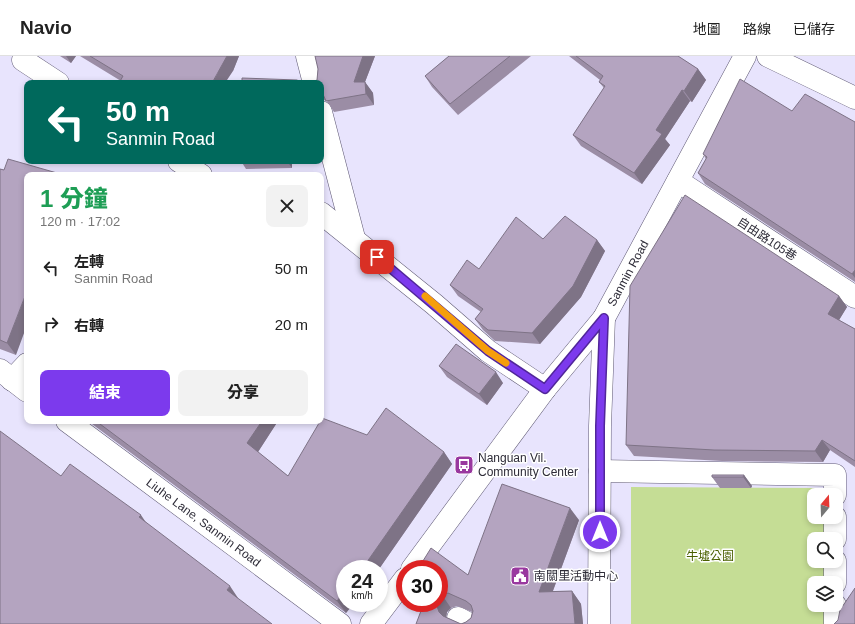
<!DOCTYPE html>
<html lang="zh-TW">
<meta charset="utf-8">
<style>
:root{--surface:#fff;--page:#f2f2f2;--text:#222;--muted:#767676;--line:#e0e0e0;--accent:#7c3aed}
body{margin:0;font-family:Arial,"Noto Sans TC",sans-serif;background:var(--page);color:var(--text);height:100vh;display:flex;flex-direction:column;font-size:15px;white-space:nowrap}
*{box-sizing:border-box;margin:0}
p{font-size:13px;color:var(--muted)}
.icon{flex:none;width:22px;height:22px;fill:none;stroke:currentColor;stroke-width:2;stroke-linecap:round;stroke-linejoin:round}
.map{position:relative;flex:1;overflow:hidden}
.sheet{position:absolute;left:24px;top:116px;width:300px;height:252px;display:flex;flex-direction:column;background:var(--surface);border-radius:8px;box-shadow:0 2px 6px #0003}
.sheet>*{flex:none}
.hud{position:absolute;left:24px;top:24px;width:300px;height:84px;border-radius:8px;box-shadow:0 2px 6px #0003;background:#00695c;color:#fff;overflow:hidden}
.needle{width:26px;rotate:19deg}
.buttons{position:absolute;left:807px;top:432px;display:grid;gap:8px}
.buttons a{display:grid;place-items:center;width:36px;height:36px;border-radius:8px;background:var(--surface);box-shadow:0 2px 6px #0003;font-size:20px}
.speed{position:absolute;left:336px;top:504px;display:flex;gap:8px;font-size:20px;font-weight:700;text-align:center}
.speed>*{display:grid;place-content:center;width:52px;height:52px;border-radius:50%;background:var(--surface);box-shadow:0 2px 6px #0003;line-height:1}
.speed small{font-size:10px;font-weight:400}
.speed .limit{border:6px solid #d22;background:#fff;color:#111}
.pin{position:absolute;display:grid;place-items:center;width:34px;height:34px;color:#fff;margin:-17px;border-radius:8px;box-shadow:0 2px 6px #0006}
.me{position:absolute;width:44px;margin:-22px;rotate:0deg;stroke-linejoin:round;filter:drop-shadow(0 0 3px #0008)}
.turn{display:flex;align-items:center;gap:14px;height:84px;padding:0 16px;font-size:18px}
.turn .icon{width:52px;height:52px;stroke-width:2.5}
.turn b{display:block;font-size:28px;line-height:34px}
.round{display:grid;place-items:center;flex:none;width:42px;height:42px;border-radius:8px;background:var(--page)}
.overview{display:flex;align-items:center;justify-content:space-between;height:68px;padding:0 16px}
h1{font-size:24px;font-weight:800;line-height:30px;color:#1e9e55}
.button{display:flex;gap:8px;margin-top:auto;padding:8px 16px}
.button a{flex:1;height:46px;border-radius:8px;background:var(--accent);color:#fff;font-size:16px;font-weight:800;line-height:46px;text-align:center}
.button a+a{background:var(--page);color:var(--text)}
ul{padding:0;list-style:none}
li{display:flex;align-items:center;gap:12px;height:56px;padding:0 16px}
li div{flex:1}
li b{display:block;font-size:15px}
li em{font-style:normal}
header{display:flex;align-items:center;gap:24px;box-sizing:border-box;height:56px;padding:0 20px;background:var(--surface);border-bottom:1px solid var(--line)}
header strong{font-size:19px}
nav{display:flex;gap:22px;margin-inline-start:auto;font-size:14px}
.map>svg:first-child{display:block}
</style>
<header>
<strong>Navio</strong>
<nav><a>地圖</a><a>路線</a><a>已儲存</a></nav>
</header>
<div class="map">
<svg width="855" height="568" viewBox="0 0 855 568">
<rect width="100%" height="100%" fill="#e8e4fd"/>
<path fill="#c5dd95" d="M 631,431 L 829,432 L 829,439 L 814,439 L 814,461 L 829,461 L 829,483 L 814,483 L 814,505 L 829,505 L 829,527 L 814,527 L 814,549 L 829,549 L 829,568 L 631,568 Z"/>
<g fill="none" stroke-linecap="round" stroke-linejoin="round">
<g stroke="#5f5974" stroke-width="23">
<g id="minor">
<path d="M 307,0 L 314,27"/>
<path d="M 768,0 L 855,42"/>
<path d="M 23,4 L 58,27"/>
<path d="M 321,56 L 354,182"/>
<path d="M 179,105 L 201,119"/>
<path d="M 678,125 L 855,241"/>
<path d="M 321,157 L 434,248 L 488,295 L 545,333"/>
<path d="M 0,314 L 27,335"/>
<path d="M 12,324 L 27,308"/>
<path id="s1" d="M 67,365 L 340,568"/>
<path d="M 600,415 L 835,419 L 835,439"/>
<path d="M 835,483 L 835,461"/>
<path id="s2" d="M 412,513 L 545,333 L 604,262 L 745,0"/>
<path d="M 835,527 L 835,505"/>
<path d="M 458,562 L 469,568"/>
<path d="M 371,568 L 405,523"/>
<path d="M 599,568 L 600,370 L 604,262"/>
<path d="M 835,568 L 835,549"/>
</g>
</g>
<use href="#minor" stroke="#fff" stroke-width="22"/>
</g>
<path fill="#9b8da5" fill-rule="evenodd" d="M 60,0 L 76,0 L 71,7 Z
M 80,0 L 239,0 L 233,15 L 121,25 Z
M 315,0 L 375,0 L 365,26 L 373,37 L 374,49 L 334,56 L 327,45 L 324,44 L 321,44 L 321,27 L 317,24 L 318,13 Z
M 449,0 L 531,0 L 458,59 L 432,31 L 425,20 Z
M 569,0 L 678,0 L 698,13 L 706,24 L 692,46 L 690,45 L 665,83 L 670,89 L 642,128 L 581,90 L 573,79 L 604,32 L 599,26 L 600,24 Z
M 792,55 L 855,66 L 855,226 L 705,128 L 698,117 L 706,103 L 703,98 Z
M 241,105 L 292,105 L 292,112 L 246,113 Z
M 0,113 L 4,114 L 16,299 L 0,293 Z
M 543,183 L 597,184 L 605,195 L 581,241 L 540,288 L 495,285 L 483,274 L 475,263 L 481,256 L 458,240 L 450,229 L 479,213 Z
M 839,240 L 847,251 L 839,264 L 855,273 L 855,411 L 830,394 L 823,406 L 722,405 L 634,400 L 626,389 Z
M 439,310 L 503,327 L 487,349 L 447,321 Z
M 88,365 L 278,365 L 258,396 L 288,420 L 367,379 L 444,396 L 452,408 L 379,513 L 345,513 L 345,547 L 354,547 L 346,557 Z
M 744,419 L 752,430 L 751,432 L 720,432 L 712,421 Z
M 579,464 L 553,535 L 572,535 L 581,548 L 583,568 L 416,568 L 439,513 L 468,519 ZM 457,550 L 472,556 L 471,562 L 466,566 L 461,568 L 446,561 L 447,556 L 451,552 Z"/>
<path fill="#7e7386" d="M 66,0 L 76,0 L 71,7 Z
M 227,0 L 239,0 L 233,15 L 225,27 L 212,27 Z
M 363,0 L 375,0 L 365,26 L 373,37 L 374,49 L 366,38 L 354,26 Z
M 698,13 L 706,24 L 692,46 L 684,35 Z
M 682,34 L 690,45 L 665,83 L 670,89 L 642,128 L 634,117 L 656,74 Z
M 287,105 L 292,105 L 292,112 Z
M 597,184 L 605,195 L 581,241 L 540,288 L 532,277 Z
M 855,214 L 855,222 L 852,218 Z
M 27,235 L 27,269 L 16,299 L 7,287 Z
M 839,240 L 847,251 L 836,269 L 828,258 Z
M 496,316 L 503,327 L 487,349 L 479,338 Z
M 262,365 L 278,365 L 256,399 L 247,387 Z
M 822,384 L 830,394 L 823,406 L 815,395 Z
M 444,396 L 452,408 L 379,513 L 362,513 Z
M 744,419 L 752,430 L 751,432 L 743,421 Z
M 570,452 L 579,464 L 548,548 L 539,536 Z
M 141,459 L 149,471 L 139,461 Z
M 230,530 L 238,542 L 235,546 L 227,534 Z
M 345,535 L 345,547 L 354,547 L 346,557 L 337,545 Z
M 572,535 L 581,548 L 583,568 L 575,568 Z
M 442,539 L 451,552 L 447,556 L 446,563 L 439,556 L 437,550 L 437,547 L 439,547 L 439,543 Z"/>
<path fill="#b4a4c0" stroke="#7e7386" d="M 90,0 L 227,0 L 212,27 L 119,27 L 123,20 Z
M 315,0 L 363,0 L 354,26 L 365,26 L 366,38 L 326,45 L 322,36 L 321,36 L 321,27 L 312,27 L 317,24 L 318,13 Z
M 449,0 L 510,0 L 450,48 L 425,20 Z
M 576,0 L 678,0 L 698,13 L 684,35 L 682,34 L 656,74 L 662,78 L 634,117 L 573,79 L 605,30 L 599,26 L 603,20 Z
M 242,22 L 297,24 L 302,27 L 242,27 Z
M 740,23 L 792,55 L 805,38 L 855,66 L 855,214 L 852,218 L 698,117 L 707,101 L 703,98 Z
M 8,103 L 64,119 L 27,119 L 27,235 L 7,287 L 0,284 L 0,113 L 4,114 Z
M 685,139 L 839,240 L 828,258 L 855,273 L 855,405 L 822,384 L 815,395 L 714,394 L 626,389 L 630,230 Z
M 565,160 L 597,184 L 573,230 L 532,277 L 488,274 L 475,263 L 483,253 L 450,229 L 467,204 L 479,213 L 516,161 L 543,183 Z
M 456,288 L 496,316 L 479,338 L 439,310 Z
M 386,352 L 444,396 L 362,513 L 345,513 L 345,535 L 337,545 L 96,365 L 262,365 L 247,387 L 288,420 L 322,362 L 367,379 Z
M 0,375 L 61,420 L 70,408 L 141,459 L 139,461 L 230,530 L 227,534 L 272,568 L 0,568 Z
M 712,419 L 744,419 L 743,421 L 712,421 Z
M 502,428 L 570,452 L 539,536 L 572,535 L 575,568 L 416,568 L 424,547 L 437,547 L 437,550 L 439,556 L 443,560 L 461,568 L 466,566 L 471,562 L 473,555 L 471,549 L 466,545 L 448,537 L 442,539 L 439,543 L 439,513 L 418,513 L 431,492 L 468,519 Z
M 855,532 L 855,568 L 834,568 L 838,564 L 840,554 Z"/>
<g fill="none" stroke-linecap="round" stroke-linejoin="round">
<g stroke="#51269a" stroke-width="10">
<path id="route" d="M 377,201 L 488,295 L 545,333 L 604,262 L 600,370 L 600,476"/>
</g>
<use href="#route" stroke="#7c3aed" stroke-width="7"/>
<path stroke="#f59e0b" stroke-width="7" d="M 425,240 L 488,295 L 506,307"/>
</g>
<defs>
<g id="bus-square" transform="scale(1)"><rect x="-9" y="-9" width="18" height="18" rx="4" fill="#99389f" stroke="#fff"/><path d="M-5-6H5V4H4V6H2V4H-2V6H-4V4H-5ZM-3.5-4V0h7V-4ZM-3.5 1.2v1.5H-2V1.2ZM2 1.2v1.5H3.5V1.2Z" fill="#fff"/></g>
<g id="civic-square" transform="scale(1)"><rect x="-9" y="-9" width="18" height="18" rx="4" fill="#99389f" stroke="#fff"/><path d="M-.6-6.5H3V-4.5H.6V-3L4-1V1h2V6H-6V1h2V-1L-.6-3ZM-1.2 2.5V6h2.4V2.5Z" fill="#fff"/></g>
</defs>
<g fill-rule="evenodd">
<use href="#bus-square" x="464" y="409"/>
<use href="#civic-square" x="520" y="520"/>
</g>
<g text-anchor="middle" dominant-baseline="central" stroke-width="3" stroke-linejoin="round" paint-order="stroke">
<g font-size="12" fill="#2e2c38" stroke="#fff">
<text transform="translate(767 183) rotate(33)">自由路105巷</text>
<text stroke="none"><textPath href="#s2" startOffset="367">Sanmin Road</textPath></text>
<text stroke="none"><textPath href="#s1" startOffset="170">Liuhe Lane, Sanmin Road</textPath></text>
</g>
<g font-size="12" fill="#2e2c38" stroke="#fff" text-anchor="start">
<text x="478" y="402">Nanguan Vil.<tspan x="478" dy="14">Community Center</tspan></text>
<text x="534" y="520">南關里活動中心</text>
</g>
<g font-size="12" fill="#4a6000" stroke="#fff">
<text x="710" y="500">牛墟公園</text>
</g>
</g>
</svg>
<div class="buttons">
<a><svg class="needle" viewBox="-14 -14 28 28"><path d="M0-13l5 13h-10z" fill="#e53935"/><path d="M0 13l5-13h-10z" fill="#767676"/></svg></a>
<a><svg class="icon" aria-label="search" viewBox="0 0 24 24"><circle cx="10" cy="10" r="6"/><path d="M15 15l6 6"/></svg></a>
<a><svg class="icon" aria-label="layers" viewBox="0 0 24 24"><path d="M12 4l9 5-9 5-9-5zM3 14l9 5 9-5"/></svg></a>
</div>
<div class="speed"><div>24<small>km/h</small></div><div class="limit">30</div></div>
<div class="pin" style="left:377px;top:201px;background:#d93025"><svg class="icon" aria-label="arrive" viewBox="0 0 24 24"><path d="M6 21V4h12l-3 4 3 4H6"/></svg></div>
<svg class="me" style="left:600px;top:476px" viewBox="-20 -20 40 40"><circle r="17" fill="#7c3aed" stroke="#fff" stroke-width="3"/><path d="M0-11L8 9 0 5-8 9z" fill="#fff"/></svg>
<div class="hud">
<div class="turn"><svg class="icon" aria-label="left" viewBox="0 0 24 24"><path d="M17 20v-9H6M10 6l-5 5 5 5"/></svg><div><b>50 m</b>Sanmin Road</div></div>
</div>
<section class="sheet">
<div class="overview"><div><h1>1 分鐘</h1><p>120 m · 17:02</p></div><a class="round"><svg class="icon" aria-label="close" viewBox="0 0 24 24"><path d="M6 6l12 12M18 6L6 18"/></svg></a></div>
<ul>
<li><svg class="icon" aria-label="left" viewBox="0 0 24 24"><path d="M17 20v-9H6M10 6l-5 5 5 5"/></svg><div><b>左轉</b><p>Sanmin Road</p></div><em>50 m</em></li>
<li><svg class="icon" aria-label="right" viewBox="0 0 24 24"><path d="M7 20v-9h11M14 6l5 5-5 5"/></svg><div><b>右轉</b></div><em>20 m</em></li>
</ul>
<div class="button"><a>結束</a><a>分享</a></div>
</section>
</div>
